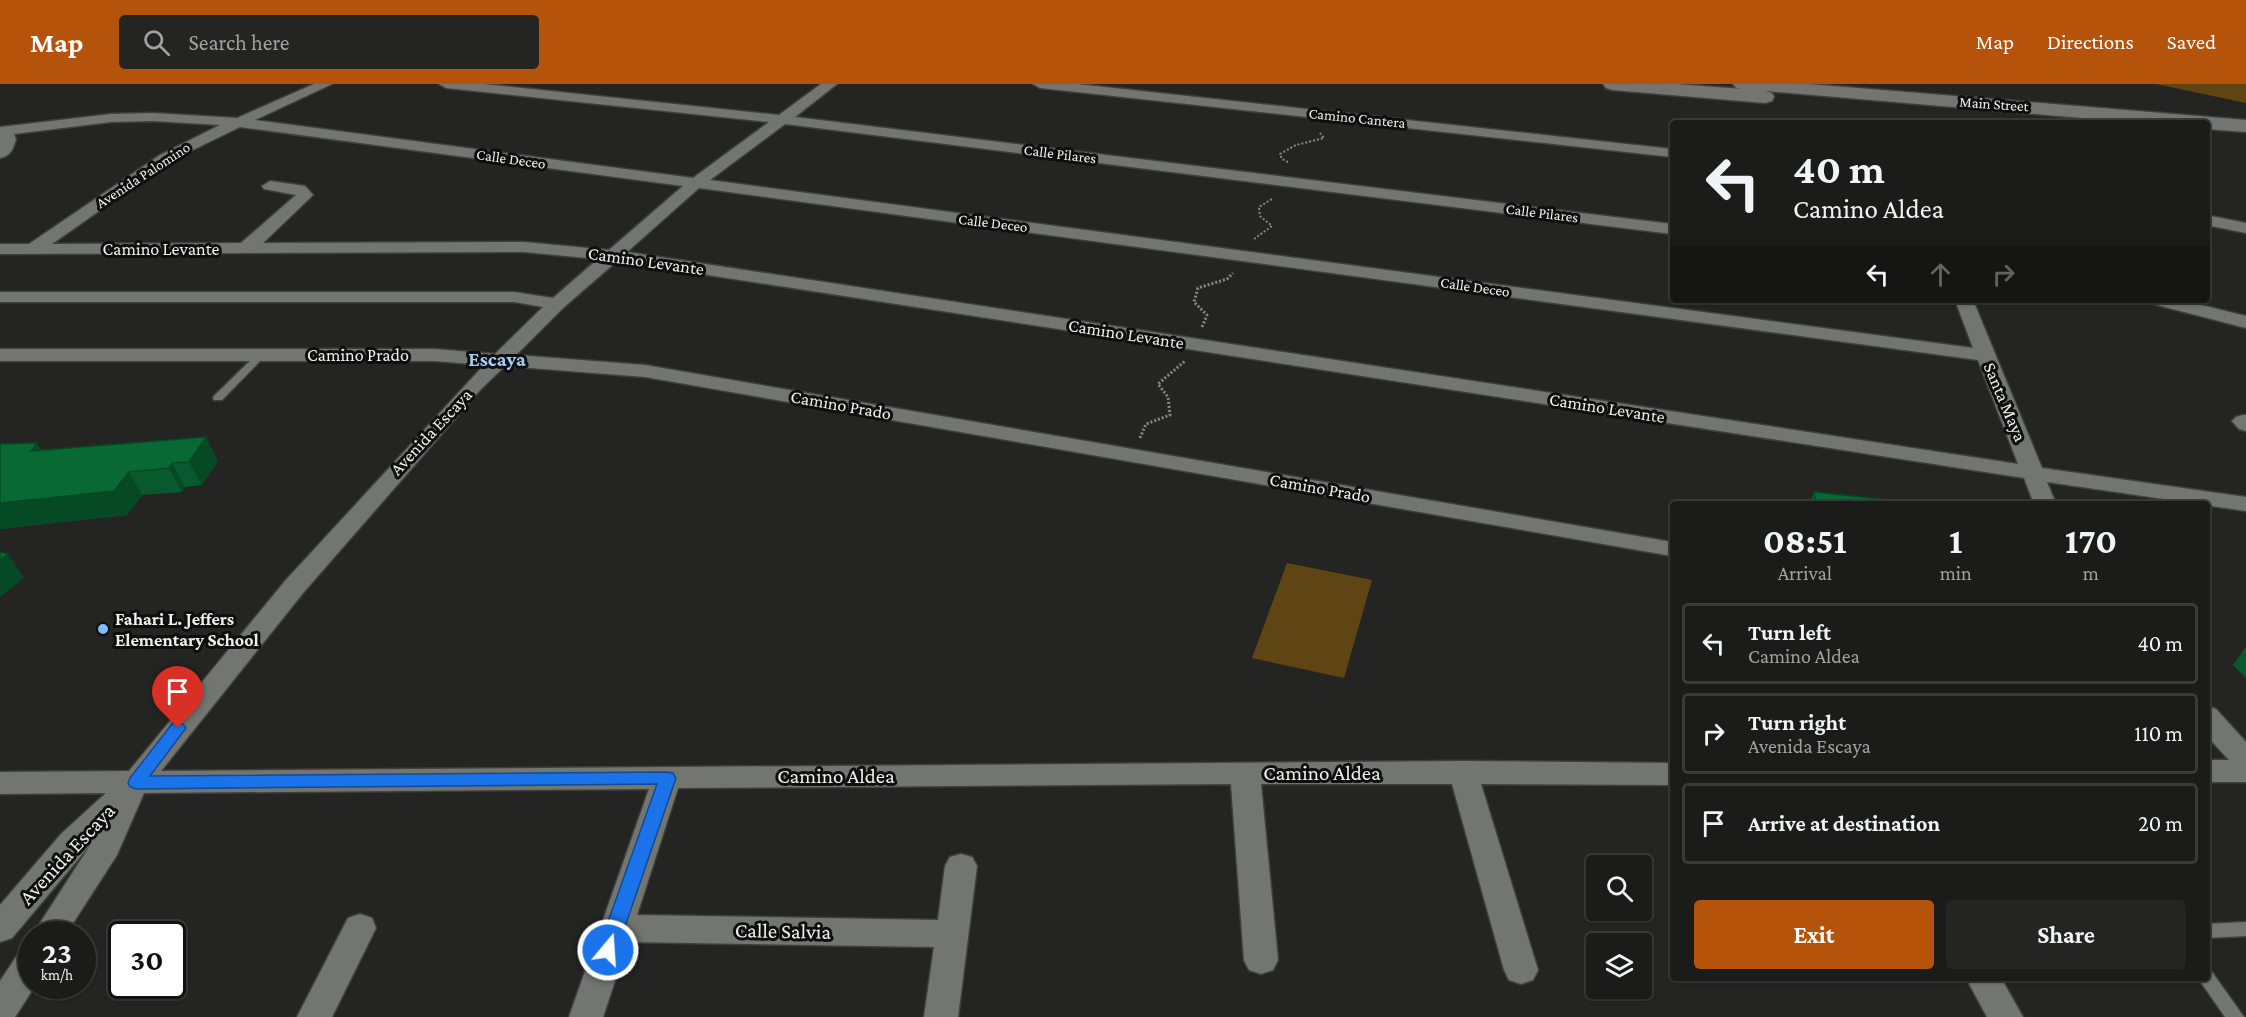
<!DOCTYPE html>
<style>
:root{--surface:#1b1c1a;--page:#242523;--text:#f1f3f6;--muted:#a0a1a2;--line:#393a39;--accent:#b45309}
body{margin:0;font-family:"Crimson Pro",serif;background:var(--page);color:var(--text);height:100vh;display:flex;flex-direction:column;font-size:22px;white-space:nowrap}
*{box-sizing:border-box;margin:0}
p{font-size:20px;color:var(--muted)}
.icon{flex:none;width:33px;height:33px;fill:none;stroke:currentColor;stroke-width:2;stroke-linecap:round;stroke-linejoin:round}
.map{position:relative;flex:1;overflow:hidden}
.drawer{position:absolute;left:1670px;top:417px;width:540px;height:480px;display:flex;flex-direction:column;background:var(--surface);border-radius:6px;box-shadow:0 2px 4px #0004,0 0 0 2px var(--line)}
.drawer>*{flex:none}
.top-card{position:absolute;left:1670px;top:36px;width:540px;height:183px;border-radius:6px;box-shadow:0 2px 4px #0004,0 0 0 2px var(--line);background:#1b1c1a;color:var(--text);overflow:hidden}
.buttons{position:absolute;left:1586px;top:771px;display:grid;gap:12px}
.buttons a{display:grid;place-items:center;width:66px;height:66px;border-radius:6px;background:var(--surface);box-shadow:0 2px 4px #0004,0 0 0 2px var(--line);font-size:30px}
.speed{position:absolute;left:18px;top:837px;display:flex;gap:12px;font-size:30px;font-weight:700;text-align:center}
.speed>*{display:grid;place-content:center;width:78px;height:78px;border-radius:50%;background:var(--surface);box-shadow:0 2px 4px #0004,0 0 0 2px var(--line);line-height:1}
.speed small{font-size:15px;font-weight:400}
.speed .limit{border:3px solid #111;border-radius:9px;background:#fff;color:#111}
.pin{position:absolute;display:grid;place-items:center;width:51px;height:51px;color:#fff;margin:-62px -26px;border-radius:50% 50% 50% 0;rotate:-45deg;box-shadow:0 0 6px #0007}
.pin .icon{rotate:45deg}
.me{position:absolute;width:66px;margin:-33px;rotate:18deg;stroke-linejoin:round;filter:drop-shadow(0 0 4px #0008)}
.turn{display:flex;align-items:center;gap:21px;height:126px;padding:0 24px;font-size:27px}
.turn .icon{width:78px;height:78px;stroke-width:2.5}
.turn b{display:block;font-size:42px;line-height:51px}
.lanes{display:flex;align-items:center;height:57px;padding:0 24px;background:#0003;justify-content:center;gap:30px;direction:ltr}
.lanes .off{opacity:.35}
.eta{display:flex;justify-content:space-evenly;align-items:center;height:102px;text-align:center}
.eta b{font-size:36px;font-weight:700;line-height:42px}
.action{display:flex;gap:12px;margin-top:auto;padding:12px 24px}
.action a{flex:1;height:69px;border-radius:6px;background:var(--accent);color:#fff;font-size:24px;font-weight:700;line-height:69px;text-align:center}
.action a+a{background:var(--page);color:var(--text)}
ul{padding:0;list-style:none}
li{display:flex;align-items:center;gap:18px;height:81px;margin:0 12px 9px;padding:0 12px;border:3px solid var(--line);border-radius:6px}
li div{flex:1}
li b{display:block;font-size:22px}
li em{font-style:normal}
header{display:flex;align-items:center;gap:36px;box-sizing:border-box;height:84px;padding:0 30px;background:var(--accent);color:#fff}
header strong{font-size:28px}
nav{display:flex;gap:33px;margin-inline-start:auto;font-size:21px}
.search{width:420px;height:54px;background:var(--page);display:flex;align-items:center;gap:15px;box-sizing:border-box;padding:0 21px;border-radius:6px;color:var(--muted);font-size:22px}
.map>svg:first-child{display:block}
</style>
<header>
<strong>Map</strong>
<div class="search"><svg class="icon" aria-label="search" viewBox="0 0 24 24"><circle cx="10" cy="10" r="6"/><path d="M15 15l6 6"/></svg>Search here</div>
<nav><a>Map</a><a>Directions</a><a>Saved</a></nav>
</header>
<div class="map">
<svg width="2246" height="933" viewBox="0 0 2246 933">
<rect width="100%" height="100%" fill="#242522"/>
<path fill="#604514" d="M 2156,0 L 2246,0 L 2246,19 Z
M 1287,479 L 1372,496 L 1344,594 L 1252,574 Z"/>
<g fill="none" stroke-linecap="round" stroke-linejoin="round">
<g stroke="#3f403e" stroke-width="3">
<path id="service" d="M 261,268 L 266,271 L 264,273 L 222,316 L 214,316 L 213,314 L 214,312 L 258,269 Z
M 2246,838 L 2246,852 L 2206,854 L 2206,840 Z
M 2206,886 L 2212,888 L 2244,933 L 2225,933 L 2198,894 L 2206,894 Z"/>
</g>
<g stroke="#3f403e" stroke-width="3">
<path id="minor" d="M 314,0 L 332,0 L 255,36 L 693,94 L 769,38 L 446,4 L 439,0 L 484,0 L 779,31 L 821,0 L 837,0 L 795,33 L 1672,140 L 1672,150 L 785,40 L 710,96 L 1973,264 L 1955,216 L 1973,216 L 2042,384 L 2246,413 L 2246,427 L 2047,398 L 2056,420 L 2034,420 L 2024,394 L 617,177 L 563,224 L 516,271 L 645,281 L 1672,458 L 1672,472 L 645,293 L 505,282 L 481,305 L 303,509 L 161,687 L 1463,677 L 1672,679 L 1672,701 L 1481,700 L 1538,886 L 1533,896 L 1521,900 L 1509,896 L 1504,886 L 1452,700 L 1261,700 L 1278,876 L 1273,886 L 1261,890 L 1249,886 L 1244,876 L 1231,700 L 678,704 L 637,831 L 938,836 L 945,782 L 950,773 L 961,770 L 972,773 L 977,782 L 958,933 L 924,933 L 934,863 L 628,858 L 603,933 L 569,933 L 649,705 L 144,709 L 117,771 L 66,850 L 33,850 L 91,760 L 12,854 L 0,858 L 0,821 L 61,750 L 106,709 L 0,710 L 0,688 L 129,687 L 285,497 L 484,281 L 435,277 L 0,277 L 0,265 L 435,265 L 495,270 L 543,223 L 514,218 L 0,218 L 0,208 L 514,208 L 553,214 L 598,175 L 524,168 L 0,170 L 0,160 L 29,160 L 160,71 L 220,41 L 153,37 L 111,38 L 14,50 L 16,55 C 13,65 11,72 0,74 L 0,43 L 111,30 L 153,29 L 237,34 ZM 240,43 L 683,102 L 609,166 L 524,158 L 263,159 L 313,111 L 305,102 L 270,97 L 262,102 L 264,105 L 296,111 L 241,159 L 52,160 L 170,77 ZM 699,104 L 1978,276 L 2018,380 L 627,168 Z
M 1033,0 L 1077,0 L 1672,65 L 1672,73 L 1040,4 Z
M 2206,131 L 2246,139 L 2246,149 L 2206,141 Z
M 2150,216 L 2181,216 L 2246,232 L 2246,244 L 2153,220 Z
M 2243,331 L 2246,331 L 2246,347 L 2239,345 L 2232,337 L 2236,333 Z
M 2206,622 L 2216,625 L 2246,658 L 2246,698 L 2206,698 L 2206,676 L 2229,676 L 2206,651 Z
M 360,830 L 372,834 L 376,844 L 332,933 L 297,933 L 348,834 Z
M 32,863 L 32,902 L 35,902 L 15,933 L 0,933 L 0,897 L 20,867 Z
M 1966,894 L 2001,894 L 2023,933 L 1987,933 Z"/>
</g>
<g stroke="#3f403e" stroke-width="3">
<path id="secondary" d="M 1603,0 L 1677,0 L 1742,5 L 1736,4 L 1733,0 L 1809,0 L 2246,36 L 2246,48 L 2206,45 L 2206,39 L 2140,39 L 1765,7 L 1772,9 L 1774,13 L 1772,17 L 1765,19 L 1612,6 L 1606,4 Z"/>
</g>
<path stroke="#878886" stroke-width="2" stroke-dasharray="2 2" stroke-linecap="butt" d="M 1288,78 L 1282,75 L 1280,70 L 1296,61 L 1324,54 L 1320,49
M 1254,155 L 1272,142 L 1260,132 L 1259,123 L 1272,115"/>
<path stroke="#878886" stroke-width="3" stroke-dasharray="2 2" stroke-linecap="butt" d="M 1202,243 L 1207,231 L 1194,218 L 1198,204 L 1227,195 L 1233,189
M 1140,354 L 1146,340 L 1170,331 L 1168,313 L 1158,300 L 1185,277"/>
<use href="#service" fill="#737571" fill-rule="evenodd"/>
<use href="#minor" fill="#737571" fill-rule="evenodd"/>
<use href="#secondary" fill="#737571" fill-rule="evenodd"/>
</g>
<path fill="#085a2e" d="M 37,359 L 41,366 L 218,377 L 202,401 L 185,403 L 182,408 L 142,411 L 127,431 L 0,445 Z
M 1814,408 L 1915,420 L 1809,420 Z
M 2245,564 L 2246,564 L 2246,594 L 2233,581 Z"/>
<path fill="#064a25" d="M 206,353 L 218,377 L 202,401 L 189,378 Z
M 37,359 L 51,382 L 31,367 Z
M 172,379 L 185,403 L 182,408 L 169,384 Z
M 129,388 L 142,411 L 127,431 L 0,445 L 0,419 Z
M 8,470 L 24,494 L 0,513 L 0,476 Z"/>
<path fill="#096935" stroke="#064a25" stroke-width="1.5" d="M 206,353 L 189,378 L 172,379 L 169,384 L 129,388 L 114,407 L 0,419 L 0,360 L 37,359 L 31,367 Z
M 1814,408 L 1880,415 L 1915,420 L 1816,420 Z
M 0,468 L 8,470 L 0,476 Z"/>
<path fill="#1a73e8" stroke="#114b97" stroke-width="1.5" d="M 178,638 L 183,640 L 186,644 L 150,692 L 667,688 L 673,689 L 676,694 L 617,866 L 614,872 L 608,874 L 601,872 L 598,866 L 657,700 L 136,705 L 130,703 L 128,699 L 130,694 L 172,640 Z"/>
<circle fill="#80bdfa" stroke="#0d0e0d" stroke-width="2" cx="103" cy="545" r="6"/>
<g text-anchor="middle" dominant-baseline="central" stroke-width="6" stroke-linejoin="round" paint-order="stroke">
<g font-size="15" fill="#eff0ee" stroke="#0d0e0d">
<text transform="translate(1994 20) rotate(4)">Main Street</text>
<text transform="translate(1357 34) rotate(6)">Camino Cantera</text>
<text transform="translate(1060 70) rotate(7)">Calle Pilares</text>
<text transform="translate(511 75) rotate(8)">Calle Deceo</text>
<text transform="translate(143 91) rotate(-33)">Avenida Palomino</text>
<text transform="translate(1542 129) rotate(7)">Calle Pilares</text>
<text transform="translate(993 139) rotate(7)">Calle Deceo</text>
<text transform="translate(1475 203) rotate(8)">Calle Deceo</text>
</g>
<g font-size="18" fill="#eff0ee" stroke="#0d0e0d">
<text x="161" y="165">Camino Levante</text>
<text transform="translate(646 177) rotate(8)">Camino Levante</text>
<text transform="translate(1126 250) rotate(9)">Camino Levante</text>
<text x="358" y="271">Camino Prado</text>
<text transform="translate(2005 318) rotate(67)">Santa Maya</text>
<text transform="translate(841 321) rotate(10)">Camino Prado</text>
<text transform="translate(1607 324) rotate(9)">Camino Levante</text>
<text transform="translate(431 348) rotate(-47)">Avenida Escaya</text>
<text transform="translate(1320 404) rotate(10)">Camino Prado</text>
</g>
<g font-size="18" font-weight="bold" fill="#eff0ee" stroke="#0d0e0d" text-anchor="start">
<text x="115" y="535">Fahari L. Jeffers<tspan x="115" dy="21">Elementary School</tspan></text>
</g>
<g font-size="20" font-weight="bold" fill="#a1cefc" stroke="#0d0e0d">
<text x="497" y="275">Escaya</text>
</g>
<g font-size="21" fill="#eff0ee" stroke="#0d0e0d">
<text x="1322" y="689">Camino Aldea</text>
<text x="836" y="692">Camino Aldea</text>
<text transform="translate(67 770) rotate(-47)">Avenida Escaya</text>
<text transform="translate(783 847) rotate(1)">Calle Salvia</text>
</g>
</g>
</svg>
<div class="buttons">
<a><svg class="icon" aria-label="search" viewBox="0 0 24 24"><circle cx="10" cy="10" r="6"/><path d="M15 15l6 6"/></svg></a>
<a><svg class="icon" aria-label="layers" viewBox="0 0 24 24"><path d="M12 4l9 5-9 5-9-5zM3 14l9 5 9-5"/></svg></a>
</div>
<div class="speed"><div>23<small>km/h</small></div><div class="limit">30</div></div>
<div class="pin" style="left:178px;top:644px;background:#d93025"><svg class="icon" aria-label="arrive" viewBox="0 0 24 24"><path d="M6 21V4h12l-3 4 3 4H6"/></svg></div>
<svg class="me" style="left:608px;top:866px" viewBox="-20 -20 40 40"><circle r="17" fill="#1a73e8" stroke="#fff" stroke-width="3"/><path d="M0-11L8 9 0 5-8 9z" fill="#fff"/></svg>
<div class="top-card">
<div class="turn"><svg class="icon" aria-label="left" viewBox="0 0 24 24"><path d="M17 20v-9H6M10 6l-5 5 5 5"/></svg><div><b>40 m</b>Camino Aldea</div></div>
<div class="lanes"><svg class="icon" aria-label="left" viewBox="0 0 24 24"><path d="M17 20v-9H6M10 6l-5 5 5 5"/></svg><svg class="icon off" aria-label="ahead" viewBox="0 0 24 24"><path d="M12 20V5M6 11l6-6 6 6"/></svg><svg class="icon off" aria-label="right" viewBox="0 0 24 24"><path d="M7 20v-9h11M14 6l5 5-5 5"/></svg></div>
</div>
<section class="drawer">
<div class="eta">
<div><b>08:51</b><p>Arrival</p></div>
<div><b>1</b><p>min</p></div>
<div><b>170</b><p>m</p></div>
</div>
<ul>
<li><svg class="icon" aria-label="left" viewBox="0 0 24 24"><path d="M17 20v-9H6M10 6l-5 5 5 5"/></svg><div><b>Turn left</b><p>Camino Aldea</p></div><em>40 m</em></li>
<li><svg class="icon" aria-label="right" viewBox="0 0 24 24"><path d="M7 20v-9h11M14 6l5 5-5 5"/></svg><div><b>Turn right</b><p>Avenida Escaya</p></div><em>110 m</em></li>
<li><svg class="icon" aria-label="arrive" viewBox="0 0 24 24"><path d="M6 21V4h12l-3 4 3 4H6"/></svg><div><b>Arrive at destination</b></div><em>20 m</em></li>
</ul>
<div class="action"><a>Exit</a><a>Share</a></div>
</section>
</div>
